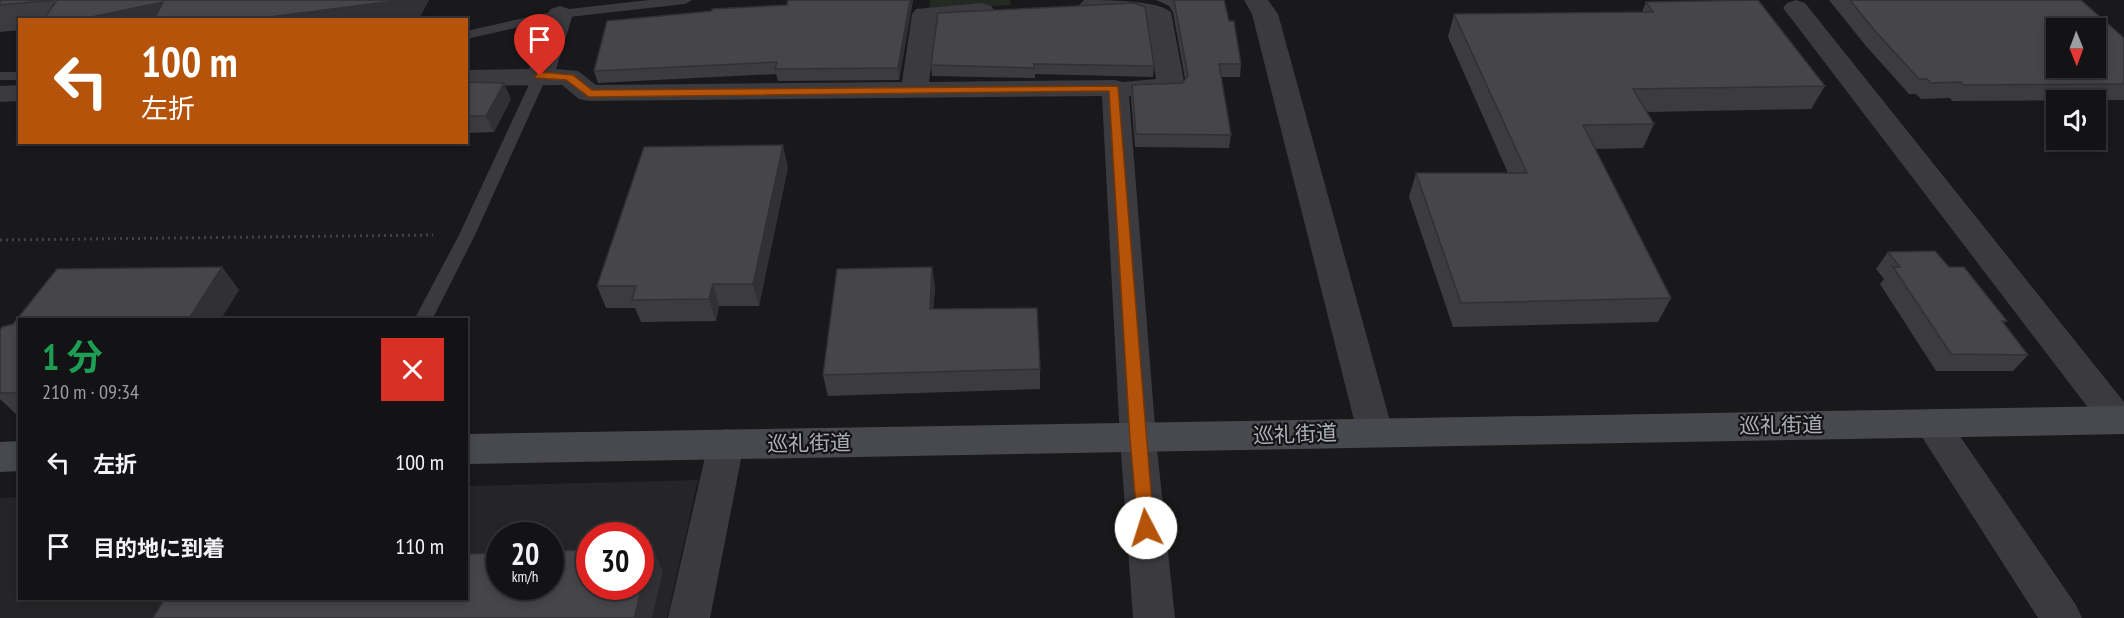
<!DOCTYPE html>
<html lang="ja">
<meta charset="utf-8">
<style>
:root{--surface:#131214;--page:#202022;--text:#f1f3f6;--muted:#9d9ea0;--line:#323234}
body{margin:0;font-family:"PT Sans Narrow","Noto Sans JP",sans-serif;background:var(--page);color:var(--text);height:100vh;display:flex;flex-direction:column;font-size:22px;white-space:nowrap}
*{box-sizing:border-box;margin:0}
p{font-size:20px;color:var(--muted)}
.icon{flex:none;width:33px;height:33px;fill:none;stroke:currentColor;stroke-width:2;stroke-linecap:round;stroke-linejoin:round}
.map{position:relative;flex:1;overflow:hidden}
.details{position:absolute;left:18px;top:318px;width:450px;height:282px;display:flex;flex-direction:column;background:var(--surface);border-radius:0px;box-shadow:0 3px 9px #0003,0 0 0 2px var(--line)}
.details>*{flex:none}
.guide{position:absolute;left:18px;top:18px;width:450px;height:126px;border-radius:0px;box-shadow:0 3px 9px #0003,0 0 0 2px var(--line);background:#b45309;color:#fff;overflow:hidden}
.needle{width:39px;rotate:179deg}
.tools{position:absolute;left:2046px;top:18px;display:grid;gap:12px}
.tools a{display:grid;place-items:center;width:60px;height:60px;border-radius:0px;background:var(--surface);box-shadow:0 3px 9px #0003,0 0 0 2px var(--line);font-size:30px}
.speed{position:absolute;left:486px;top:522px;display:flex;gap:12px;font-size:30px;font-weight:700;text-align:center}
.speed>*{display:grid;place-content:center;width:78px;height:78px;border-radius:50%;background:var(--surface);box-shadow:0 3px 9px #0003,0 0 0 2px var(--line);line-height:1}
.speed small{font-size:15px;font-weight:400}
.speed .limit{border:9px solid #d22;background:#fff;color:#111}
.pin{position:absolute;display:grid;place-items:center;width:51px;height:51px;color:#fff;margin:-62px -26px;border-radius:50% 50% 50% 0;rotate:-45deg;box-shadow:0 0 6px #0007}
.pin .icon{rotate:45deg}
.me{position:absolute;width:66px;margin:-33px;rotate:355deg;stroke-linejoin:round;filter:drop-shadow(0 0 4px #0008)}
.turn{display:flex;align-items:center;gap:21px;height:126px;padding:0 24px;font-size:27px}
.turn .icon{width:78px;height:78px;stroke-width:2.5}
.turn b{display:block;font-size:42px;line-height:51px}
.round{display:grid;place-items:center;flex:none;width:63px;height:63px;border-radius:0px;background:var(--page)}
.headline{display:flex;align-items:center;justify-content:space-between;height:102px;padding:0 24px}
h1{font-size:36px;font-weight:700;line-height:45px;color:#1e9e55}
ul{padding:0;list-style:none}
li{display:flex;align-items:center;gap:18px;height:84px;padding:0 24px}
li div{flex:1}
li b{display:block;font-size:22px}
li em{font-style:normal}
.map>svg:first-child{display:block}
</style>
<div class="map">
<svg width="2124" height="618" viewBox="0 0 2124 618">
<rect width="100%" height="100%" fill="#19181a"/>
<path fill="#252527" fill-rule="evenodd" d="M 698,480 L 667,618 L 0,618 L 0,498 L 19,497 L 20,598 L 466,598 L 467,486 ZM 500,536 L 550,536 L 550,586 L 500,586 ZM 590,536 L 640,536 L 640,586 L 590,586 Z"/>
<path fill="#232a24" d="M 930,0 L 1010,0 L 1011,5 L 929,10 Z"/>
<g fill="none" stroke-linecap="round" stroke-linejoin="round">
<path stroke="#404146" stroke-width="3" stroke-dasharray="2 4" stroke-linecap="butt" d="M 0,240 L 433,235"/>
<path fill="#3a3a3f" fill-rule="evenodd" d="M 649,0 L 692,0 L 685,4 L 560,18 L 466,39 L 466,31 L 560,10 Z
M 0,72 L 20,72 L 20,80 L 0,80 Z
M 540,72 L 547,76 L 475,235 L 432,320 L 414,320 L 459,235 L 533,76 Z"/>
<path fill="#3a3a3f" fill-rule="evenodd" d="M 1084,0 C 1106,0 1157,0 1171,12 L 1185,87 L 1181,93 L 1171,95 L 1129,96 L 1156,439 L 1175,618 L 1133,618 L 1120,439 L 1102,96 L 589,101 L 579,99 L 562,85 L 466,86 L 466,70 L 529,69 L 547,14 L 551,9 L 560,6 L 569,9 L 573,14 L 556,69 L 578,71 L 596,85 L 902,82 L 912,14 L 916,9 L 982,3 L 991,6 L 995,11 L 991,16 L 937,21 L 929,82 L 1115,80 L 1123,82 L 1156,79 L 1146,16 C 1125,7 1103,17 1081,11 L 1078,6 Z
M 1244,0 L 1268,0 L 1278,14 L 1393,432 L 1388,442 L 1375,447 L 1362,442 L 1357,432 L 1252,14 Z
M 1796,0 L 1805,3 L 2124,402 L 2124,432 L 2118,434 L 2105,430 L 1787,13 L 1783,8 L 1787,3 Z
M 20,85 L 20,101 L 0,102 L 0,86 Z
M 1931,409 L 1944,413 L 2076,605 L 2082,618 L 2038,618 L 1913,423 L 1918,413 Z
M 726,429 L 739,434 L 744,444 L 710,618 L 668,618 L 708,444 L 713,434 Z"/>
<path fill="#48494f" fill-rule="evenodd" d="M 2124,406 L 2124,434 L 466,464 L 466,434 Z
M 20,441 L 20,471 L 0,472 L 0,442 Z"/>
</g>
<path fill="#3c3c40" d="M 0,0 L 429,0 L 418,20 L 20,20 L 20,30 L 0,32 Z
M 913,0 L 899,80 L 778,81 L 776,74 L 598,83 L 594,71 L 712,11 Z
M 1156,0 L 1224,0 L 1229,21 L 1241,64 L 1240,77 L 1221,77 L 1231,135 L 1229,148 L 1135,147 L 1131,98 L 1132,85 L 1182,83 L 1185,79 L 1173,12 L 1169,6 Z
M 1829,0 L 2081,0 L 2124,38 L 2124,100 L 1952,101 L 1950,98 L 1921,99 L 1916,94 L 1909,94 L 1866,46 Z
M 1646,2 L 1825,86 L 1811,109 L 1647,112 L 1654,124 L 1643,148 L 1595,149 L 1671,298 L 1658,322 L 1453,327 L 1409,197 L 1416,173 L 1508,173 L 1448,37 L 1454,14 L 1642,12 Z
M 938,13 L 1154,66 L 1153,77 L 1035,74 L 1035,78 L 932,76 L 931,65 Z
M 466,82 L 511,99 L 494,132 L 466,133 Z
M 788,167 L 759,306 L 719,306 L 716,321 L 641,322 L 635,308 L 606,308 L 597,286 Z
M 1888,252 L 1949,267 L 2007,321 L 2004,323 L 2028,355 L 2013,371 L 1936,371 L 1880,284 L 1884,279 L 1876,269 Z
M 222,267 L 239,290 L 220,320 L 20,320 L 20,415 L 17,415 L 0,399 L 0,330 L 2,327 L 13,324 L 57,269 Z
M 932,267 L 935,288 L 933,309 L 1040,369 L 1040,389 L 828,396 L 823,375 Z"/>
<path fill="#313134" d="M 402,0 L 429,0 L 418,20 L 246,20 Z
M 910,0 L 913,0 L 899,80 L 898,68 Z
M 163,2 L 174,20 L 77,20 Z
M 504,83 L 511,99 L 494,132 L 486,116 Z
M 783,145 L 788,167 L 759,306 L 753,284 Z
M 222,267 L 239,290 L 220,320 L 188,320 Z
M 932,267 L 935,288 L 932,329 L 930,309 Z
M 713,284 L 719,306 L 716,321 L 709,299 Z
M 652,548 L 663,571 L 652,618 L 634,618 Z"/>
<path fill="#46464a" stroke="#313134" stroke-width="1.5" fill-rule="evenodd" d="M 0,0 L 54,0 L 0,5 Z
M 57,0 L 402,0 L 246,20 L 154,20 L 163,2 L 77,20 L 43,20 Z
M 788,0 L 910,0 L 898,68 L 775,69 L 777,62 L 594,71 L 607,21 L 712,11 L 712,9 L 787,5 Z
M 1174,0 L 1224,0 L 1229,21 L 1234,21 L 1241,64 L 1219,64 L 1231,135 L 1136,134 L 1132,85 L 1182,83 L 1188,76 Z
M 1758,0 L 1825,86 L 1633,89 L 1654,124 L 1583,125 L 1671,298 L 1461,303 L 1416,173 L 1527,173 L 1454,14 L 1653,12 L 1646,2 Z
M 1850,0 L 2081,0 L 2124,38 L 2124,84 L 1963,85 L 1961,82 L 1931,83 L 1927,79 L 1919,79 L 1875,31 ZM 2056,28 L 2096,28 L 2096,68 L 2056,68 Z
M 1134,3 L 1145,7 L 1154,66 L 1034,64 L 1034,68 L 931,65 L 938,13 Z
M 466,82 L 504,83 L 486,116 L 466,116 Z
M 783,145 L 753,284 L 713,284 L 709,299 L 632,300 L 636,286 L 597,286 L 644,147 Z
M 1935,251 L 1949,267 L 1964,267 L 2007,321 L 2002,321 L 2028,355 L 1951,354 L 1893,267 L 1900,267 L 1888,252 Z
M 222,267 L 188,320 L 20,320 L 20,393 L 0,393 L 0,330 L 2,327 L 13,324 L 57,269 Z
M 932,267 L 930,309 L 1037,308 L 1040,369 L 823,375 L 837,269 Z
M 640,548 L 652,548 L 634,618 L 153,618 L 165,598 L 466,598 L 466,554 L 500,553 L 500,586 L 550,586 L 550,551 L 590,550 L 590,586 L 640,586 Z"/>
<path fill="#b45309" stroke="#753606" stroke-width="1.5" d="M 540,72 L 573,75 L 592,90 L 1118,86 L 1154,528 L 1152,533 L 1146,535 L 1140,533 L 1138,528 L 1130,439 L 1109,91 L 589,97 L 566,80 L 536,78 L 535,76 Z"/>
<g text-anchor="middle" dominant-baseline="central" stroke-width="4.5" stroke-linejoin="round" paint-order="stroke">
<g font-size="21" fill="#acafb8" stroke="#141315">
<text transform="translate(1781 425) rotate(-1)">巡礼街道</text>
<text transform="translate(1295 434) rotate(-2)">巡礼街道</text>
<text transform="translate(809 443) rotate(-1)">巡礼街道</text>
</g>
</g>
</svg>
<div class="tools">
<a><svg class="needle" viewBox="-14 -14 28 28"><path d="M0-13l5 13h-10z" fill="#e53935"/><path d="M0 13l5-13h-10z" fill="#9d9ea0"/></svg></a>
<a><svg class="icon" aria-label="sound" viewBox="0 0 24 24"><path d="M4 9h4l5-4v14l-5-4H4zM17 9q2 3 0 6"/></svg></a>
</div>
<div class="speed"><div>20<small>km/h</small></div><div class="limit">30</div></div>
<div class="pin" style="left:540px;top:76px;background:#d93025"><svg class="icon" aria-label="arrive" viewBox="0 0 24 24"><path d="M6 21V4h12l-3 4 3 4H6"/></svg></div>
<svg class="me" style="left:1146px;top:528px" viewBox="-20 -20 40 40"><circle r="19" fill="#fff"/><path d="M0-13L10 11 0 6-10 11z" fill="#b45309"/></svg>
<div class="guide">
<div class="turn"><svg class="icon" aria-label="left" viewBox="0 0 24 24"><path d="M17 20v-9H6M10 6l-5 5 5 5"/></svg><div><b>100 m</b>左折</div></div>
</div>
<section class="details">
<div class="headline"><div><h1>1 分</h1><p>210 m · 09:34</p></div><a class="round" style="background:#d93025;color:#fff"><svg class="icon" aria-label="close" viewBox="0 0 24 24"><path d="M6 6l12 12M18 6L6 18"/></svg></a></div>
<ul>
<li><svg class="icon" aria-label="left" viewBox="0 0 24 24"><path d="M17 20v-9H6M10 6l-5 5 5 5"/></svg><div><b>左折</b></div><em>100 m</em></li>
<li><svg class="icon" aria-label="arrive" viewBox="0 0 24 24"><path d="M6 21V4h12l-3 4 3 4H6"/></svg><div><b>目的地に到着</b></div><em>110 m</em></li>
</ul>
</section>
</div>
